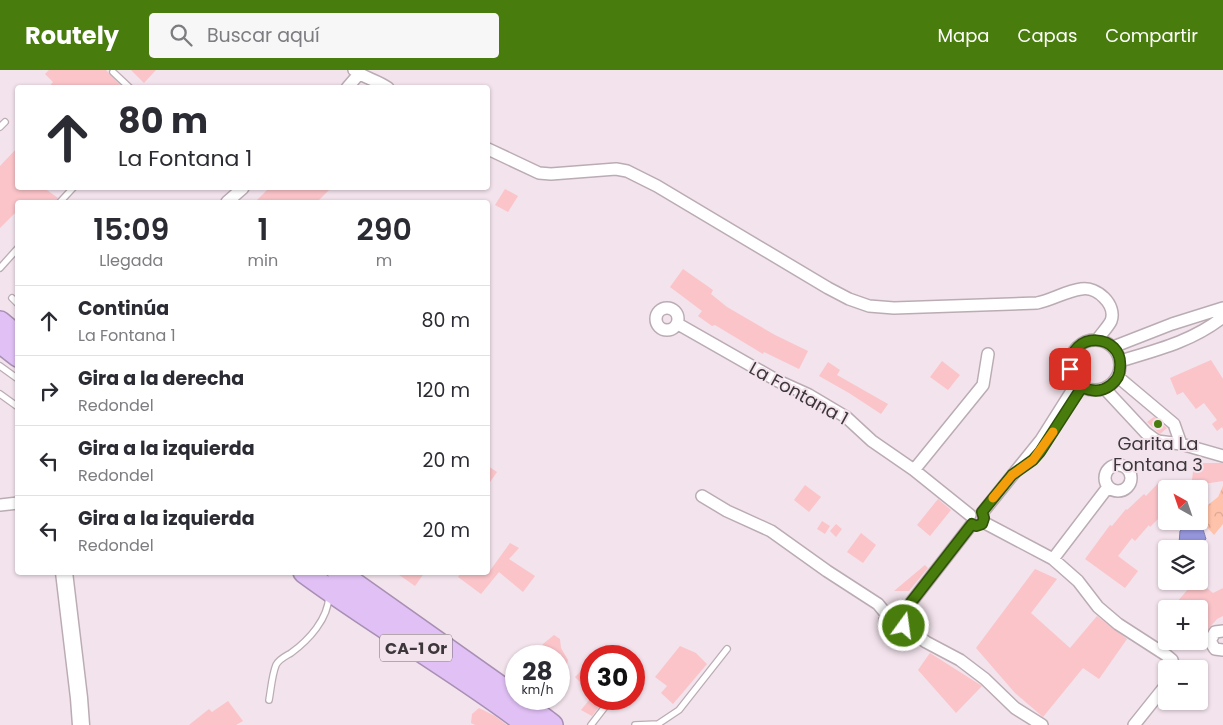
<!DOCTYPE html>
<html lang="es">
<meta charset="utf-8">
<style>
:root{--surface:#fff;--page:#f7f7f7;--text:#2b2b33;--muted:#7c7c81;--line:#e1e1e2;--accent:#487c0c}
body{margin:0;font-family:Poppins,sans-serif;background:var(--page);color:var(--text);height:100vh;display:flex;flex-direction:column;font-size:19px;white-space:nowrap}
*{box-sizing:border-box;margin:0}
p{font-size:16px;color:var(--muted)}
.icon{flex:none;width:28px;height:28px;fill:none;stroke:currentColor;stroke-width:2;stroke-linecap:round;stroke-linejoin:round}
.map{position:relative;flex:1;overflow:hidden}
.panel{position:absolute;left:15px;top:130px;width:475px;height:375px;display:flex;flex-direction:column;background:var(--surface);border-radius:5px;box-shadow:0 1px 4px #0004}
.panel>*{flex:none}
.guide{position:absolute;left:15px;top:15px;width:475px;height:105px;border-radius:5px;box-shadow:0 1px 4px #0004;background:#fff;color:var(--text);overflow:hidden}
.needle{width:32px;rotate:320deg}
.fabs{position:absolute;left:1158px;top:410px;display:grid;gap:10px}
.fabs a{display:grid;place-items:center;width:50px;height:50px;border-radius:5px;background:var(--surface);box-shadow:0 1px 4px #0004;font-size:25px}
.speed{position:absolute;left:505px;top:575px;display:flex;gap:10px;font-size:25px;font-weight:700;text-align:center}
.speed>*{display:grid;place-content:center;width:65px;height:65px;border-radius:50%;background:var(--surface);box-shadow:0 1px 4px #0004;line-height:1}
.speed small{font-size:12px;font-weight:400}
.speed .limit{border:8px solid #d22;background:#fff;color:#111}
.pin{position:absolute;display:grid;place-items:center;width:42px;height:42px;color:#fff;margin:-21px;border-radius:10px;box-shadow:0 2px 8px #0006}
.me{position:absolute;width:55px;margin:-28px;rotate:14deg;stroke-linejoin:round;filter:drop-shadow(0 0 4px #0008)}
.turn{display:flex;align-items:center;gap:18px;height:105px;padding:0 20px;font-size:22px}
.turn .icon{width:65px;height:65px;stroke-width:2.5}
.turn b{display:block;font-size:35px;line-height:42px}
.eta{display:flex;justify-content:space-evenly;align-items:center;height:85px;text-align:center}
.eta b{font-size:30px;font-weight:600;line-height:35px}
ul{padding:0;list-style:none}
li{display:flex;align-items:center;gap:15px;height:70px;padding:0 20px;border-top:1px solid var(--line)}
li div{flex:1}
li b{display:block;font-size:19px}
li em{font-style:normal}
header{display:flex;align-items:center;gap:30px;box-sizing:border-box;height:70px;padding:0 25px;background:var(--accent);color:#fff}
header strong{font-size:24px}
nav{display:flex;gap:28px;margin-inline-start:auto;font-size:18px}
.search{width:350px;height:45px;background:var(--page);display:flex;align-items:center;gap:12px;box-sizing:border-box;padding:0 18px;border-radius:5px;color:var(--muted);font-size:19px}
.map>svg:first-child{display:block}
</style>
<header>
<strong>Routely</strong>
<div class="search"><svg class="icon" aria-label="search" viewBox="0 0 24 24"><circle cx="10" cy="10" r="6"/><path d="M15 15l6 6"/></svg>Buscar aquí</div>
<nav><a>Mapa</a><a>Capas</a><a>Compartir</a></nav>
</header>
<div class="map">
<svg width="1223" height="655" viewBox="0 0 1223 655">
<defs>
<pattern id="park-crowns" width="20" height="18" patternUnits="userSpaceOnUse" patternTransform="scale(1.25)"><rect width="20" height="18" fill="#ffc2aa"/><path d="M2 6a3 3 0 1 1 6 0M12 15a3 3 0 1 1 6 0" fill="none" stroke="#dba793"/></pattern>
</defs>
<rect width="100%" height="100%" fill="#f3e3ec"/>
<path fill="url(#park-crowns)" d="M 1223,416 L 1223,454 L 1214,465 L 1199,448 L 1199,442 L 1218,427 Z"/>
<path fill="#9596dc" stroke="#7b7aac" d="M 1186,451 C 1202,451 1202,456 1206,469 L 1199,475 L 1194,475 L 1191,479 L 1182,478 L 1179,474 L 1180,461 L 1184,458 L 1182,454 Z"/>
<path fill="#fac4c9" d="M 49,0 L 106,0 L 123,18 L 48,18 L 53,12 L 45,4 Z
M 131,0 L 156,0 L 144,13 Z
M 18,77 L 18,118 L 44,118 L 58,128 L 55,132 L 18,132 L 18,140 L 0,158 L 0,96 Z
M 269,118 L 331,118 L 317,132 L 255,132 Z
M 505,119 L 518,126 L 508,142 L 495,135 Z
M 683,199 L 713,220 L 711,224 L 727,237 L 775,265 L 808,281 L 799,299 L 764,282 L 763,284 L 715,255 L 712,256 L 698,246 L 702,241 L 670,217 Z
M 1211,290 L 1223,309 L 1223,359 L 1222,357 L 1217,361 L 1212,354 L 1217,350 L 1204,333 L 1196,339 L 1183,322 L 1177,325 L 1170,308 Z
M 942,291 L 960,305 L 948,320 L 930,307 Z
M 828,292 L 840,300 L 837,305 L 888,334 L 881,344 L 849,323 L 819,306 Z
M 1154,347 L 1167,358 L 1160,364 L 1147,352 Z
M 1205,393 L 1223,393 L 1223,411 L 1197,415 L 1192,410 L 1194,394 Z
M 488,396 L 497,402 L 488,415 Z
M 1161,410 L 1166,414 L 1166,441 L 1150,457 L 1149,455 L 1135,471 L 1132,468 L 1118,486 L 1138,501 L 1125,518 L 1085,489 L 1110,455 L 1112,456 L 1126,439 L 1127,440 L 1144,424 L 1146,426 Z
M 805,415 L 821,427 L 809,442 L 794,430 Z
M 938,429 L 951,440 L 930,466 L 917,455 Z
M 822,451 L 830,456 L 825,464 L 817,459 Z
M 836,454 L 842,459 L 836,467 L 830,461 Z
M 861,463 L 876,475 L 863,493 L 847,482 Z
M 510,473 L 519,478 L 509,489 L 535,506 L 523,522 L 499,502 L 481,524 L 458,507 L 462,502 L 489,502 Z
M 925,495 L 928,498 L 909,521 L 894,521 Z
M 1035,499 L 1057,509 L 1031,543 L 1070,578 L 1097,546 L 1127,569 L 1099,609 L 1083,598 L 1043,647 L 1015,623 L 976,578 Z
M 395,502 L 425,502 L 415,516 Z
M 1195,511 L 1199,511 L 1213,523 L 1223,518 L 1223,546 L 1217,549 L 1205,563 L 1199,557 L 1199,539 L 1171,539 Z
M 554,565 L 560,569 L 561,578 L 568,590 L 567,594 L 559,601 L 559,586 L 537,586 L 543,574 Z
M 680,576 L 696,583 L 707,594 L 673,634 L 661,623 L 667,616 L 655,607 Z
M 930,583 L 982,616 L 956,643 L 918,600 Z
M 591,591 L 591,623 L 575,607 Z
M 590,629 L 605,629 L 592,646 L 581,640 Z
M 228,631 L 243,651 L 236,655 L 189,655 L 209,639 L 212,642 Z
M 479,638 L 495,646 L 507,655 L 475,655 L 471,653 L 472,644 Z"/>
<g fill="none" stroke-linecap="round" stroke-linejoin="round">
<g stroke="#bbacb4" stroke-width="8">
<path id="lane" d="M 113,2 L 130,18
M 0,57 L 5,52
M 60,132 L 73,118
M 0,198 L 18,178
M 12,228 L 18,234
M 0,296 L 18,309
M 0,324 L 18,337
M 269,630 C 271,619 272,605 276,595 C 279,589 286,586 291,583 C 309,570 328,549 329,526
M 591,655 L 611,629
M 635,655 L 658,654 L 679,640 L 727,579"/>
</g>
<g stroke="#bbacb4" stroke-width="14">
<path id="street" d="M 354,0 C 364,8 377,10 388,18
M 347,18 L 359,4
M 488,79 L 539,103 L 551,104 L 616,99 L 627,101 L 657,116 L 828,218 L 849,229 L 869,236 L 894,238 L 1037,233 C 1052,230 1066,221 1081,219 C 1097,216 1117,235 1111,251 C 1108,257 1101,264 1097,270
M 227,132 L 243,118
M656 249a11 11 0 1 1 22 0a11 11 0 1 1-22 0Z
M 678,254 L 778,311 L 809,325 L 846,347 L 872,371 L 914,400 L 970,445
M1070 295a25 25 0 1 1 50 0a25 25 0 1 1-50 0Z
M 1113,277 L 1172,254 L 1223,238
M 1120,291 C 1157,280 1193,271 1223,247
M 1118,307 L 1174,354 L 1181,374
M 1105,319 L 1146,363 L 1157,371 L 1181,374 L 1223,386
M1105 408a13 13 0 1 1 26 0a13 13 0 1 1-26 0Z
M 914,400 L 983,315 L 988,284
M 702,426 L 727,441 L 771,461 L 827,501 L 878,534 L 887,545
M 0,435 L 18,433
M 982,443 L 1041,370 L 1077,313
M 983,452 L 1053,489 L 1078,511 L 1098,537 L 1118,554 L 1166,585 L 1172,590 L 1175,599
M 1053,489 L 1108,417
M885 551a10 10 0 1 1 20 0a10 10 0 1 1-20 0Z
M 902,544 L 972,454
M 904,556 L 926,572 L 960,590 L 985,609 L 1015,638 L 1042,655
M 1223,561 L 1215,562 L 1210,571 L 1215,579 L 1223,580
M 1134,655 L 1166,615"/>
</g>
<g stroke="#bbacb4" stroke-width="19">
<path id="secondary" d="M 64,502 L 79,628 L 81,655"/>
</g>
<g stroke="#a890b4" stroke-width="24">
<path id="highway" d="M 0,252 L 18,267
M 0,272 L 18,286
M 304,502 C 377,556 456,600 528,655
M 338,502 L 516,628
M 518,629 L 552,655"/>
</g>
<use href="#lane" stroke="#fff" stroke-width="5.5"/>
<use href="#street" stroke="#fff" stroke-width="11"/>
<use href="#secondary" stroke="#fff" stroke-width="16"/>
<use href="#highway" stroke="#e1c0f5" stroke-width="21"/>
</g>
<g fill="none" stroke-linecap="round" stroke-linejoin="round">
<g stroke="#2f5108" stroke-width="12">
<path id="route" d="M 904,556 L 906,550 L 902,544 L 972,454 L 976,456 L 982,454 L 984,448 L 982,442 L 1012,405 L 1033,390 L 1040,382 L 1082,317 C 1092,322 1102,322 1111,315 C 1116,311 1120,305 1120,298 C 1124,263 1069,259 1070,299"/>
</g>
<use href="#route" stroke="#487c0c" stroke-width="9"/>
<path stroke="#f59e0b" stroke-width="9" d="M 993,428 L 1012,405 L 1033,390 L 1053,362"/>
</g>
<circle fill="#487c0c" stroke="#f3e3ec" stroke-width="2" cx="1158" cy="354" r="5"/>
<g text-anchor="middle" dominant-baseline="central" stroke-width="4" stroke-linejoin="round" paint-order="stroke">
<rect fill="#f3e3ec" stroke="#746b70" stroke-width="1" x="380" y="564.5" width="72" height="27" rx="4"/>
<g font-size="16" font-weight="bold" fill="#3d373b">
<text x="416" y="578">CA-1 Or</text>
</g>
<g font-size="18" fill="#3d373b" stroke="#f3e3ec">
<text transform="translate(799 323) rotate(29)">La Fontana 1</text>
</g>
<g font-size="18" fill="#3d373b" stroke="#f3e3ec">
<text x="1158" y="373">Garita La<tspan x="1158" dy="21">Fontana 3</tspan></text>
</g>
</g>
</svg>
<div class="fabs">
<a><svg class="needle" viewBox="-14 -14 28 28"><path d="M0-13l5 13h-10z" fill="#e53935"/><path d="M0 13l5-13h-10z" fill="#7c7c81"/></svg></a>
<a><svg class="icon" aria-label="layers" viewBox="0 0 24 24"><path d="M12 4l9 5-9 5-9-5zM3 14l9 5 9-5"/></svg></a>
<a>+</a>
<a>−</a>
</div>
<div class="speed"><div>28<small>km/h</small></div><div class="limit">30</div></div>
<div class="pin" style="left:1070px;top:299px;background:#d93025"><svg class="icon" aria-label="arrive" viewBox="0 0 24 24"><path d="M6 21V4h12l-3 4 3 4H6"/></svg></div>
<svg class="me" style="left:904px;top:556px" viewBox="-20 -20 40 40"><circle r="17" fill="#487c0c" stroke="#fff" stroke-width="3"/><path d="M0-11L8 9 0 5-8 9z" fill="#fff"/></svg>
<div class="guide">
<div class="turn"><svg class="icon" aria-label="ahead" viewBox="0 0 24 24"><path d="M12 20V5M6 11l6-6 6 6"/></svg><div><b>80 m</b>La Fontana 1</div></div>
</div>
<section class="panel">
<div class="eta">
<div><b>15:09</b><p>Llegada</p></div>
<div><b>1</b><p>min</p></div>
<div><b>290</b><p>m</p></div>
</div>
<ul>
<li><svg class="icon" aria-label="ahead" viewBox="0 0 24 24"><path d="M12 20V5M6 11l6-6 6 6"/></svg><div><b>Continúa</b><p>La Fontana 1</p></div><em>80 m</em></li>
<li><svg class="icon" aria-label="right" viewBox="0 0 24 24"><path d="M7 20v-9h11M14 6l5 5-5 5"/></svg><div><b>Gira a la derecha</b><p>Redondel</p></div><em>120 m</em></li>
<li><svg class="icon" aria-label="left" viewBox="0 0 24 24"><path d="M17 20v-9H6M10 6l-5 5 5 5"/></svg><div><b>Gira a la izquierda</b><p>Redondel</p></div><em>20 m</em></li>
<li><svg class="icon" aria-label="left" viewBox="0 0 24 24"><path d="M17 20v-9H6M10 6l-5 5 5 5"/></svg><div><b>Gira a la izquierda</b><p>Redondel</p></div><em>20 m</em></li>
</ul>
</section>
</div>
